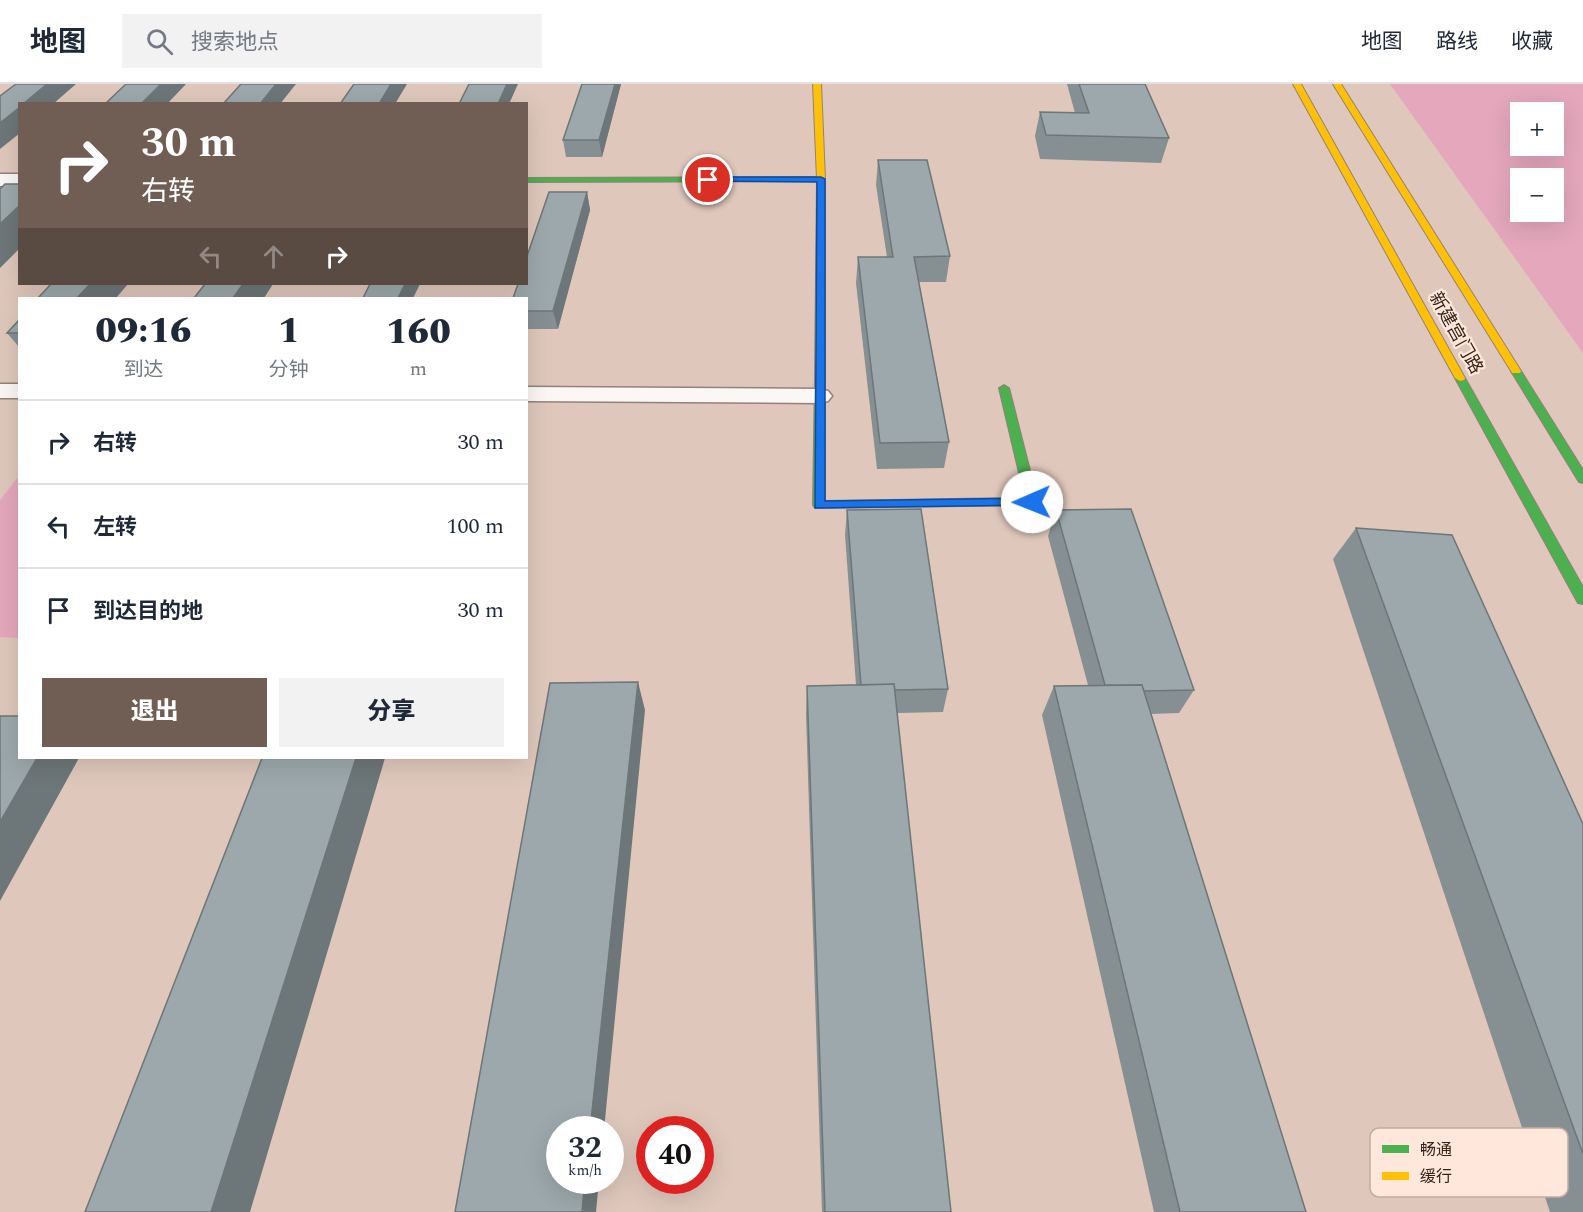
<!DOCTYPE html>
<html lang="zh">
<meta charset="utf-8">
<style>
:root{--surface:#fff;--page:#f2f2f3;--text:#1f2937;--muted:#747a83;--line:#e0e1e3;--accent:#705d53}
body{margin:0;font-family:Spectral,"Noto Sans SC",serif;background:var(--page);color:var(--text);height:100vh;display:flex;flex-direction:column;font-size:22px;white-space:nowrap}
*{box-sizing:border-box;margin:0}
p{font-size:20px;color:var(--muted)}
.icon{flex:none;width:33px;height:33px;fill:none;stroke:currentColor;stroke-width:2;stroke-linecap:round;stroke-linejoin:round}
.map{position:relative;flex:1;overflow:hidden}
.panel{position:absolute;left:18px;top:213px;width:510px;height:462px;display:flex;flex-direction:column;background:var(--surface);border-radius:0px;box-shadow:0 6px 24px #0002}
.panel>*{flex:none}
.top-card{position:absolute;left:18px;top:18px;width:510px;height:183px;border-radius:0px;box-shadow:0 6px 24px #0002;background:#705d53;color:#fff;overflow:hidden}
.buttons{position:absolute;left:1510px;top:18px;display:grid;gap:12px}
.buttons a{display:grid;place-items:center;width:54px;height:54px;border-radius:0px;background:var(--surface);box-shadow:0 6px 24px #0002;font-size:30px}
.speed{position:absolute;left:546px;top:1032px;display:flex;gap:12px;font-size:30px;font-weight:700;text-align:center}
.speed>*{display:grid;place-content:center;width:78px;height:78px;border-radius:50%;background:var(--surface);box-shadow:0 6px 24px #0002;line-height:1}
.speed small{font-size:15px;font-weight:400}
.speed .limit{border:9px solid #d22;background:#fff;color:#111}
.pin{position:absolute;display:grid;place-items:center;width:51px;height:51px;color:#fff;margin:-26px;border:3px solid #fff;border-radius:50%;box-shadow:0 2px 6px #0007}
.me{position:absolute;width:66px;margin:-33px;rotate:269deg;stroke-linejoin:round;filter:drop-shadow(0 0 4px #0008)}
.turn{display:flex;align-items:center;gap:21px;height:126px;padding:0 24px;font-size:27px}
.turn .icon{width:78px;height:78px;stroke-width:2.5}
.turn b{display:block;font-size:42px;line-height:51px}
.lanes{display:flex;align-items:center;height:57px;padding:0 24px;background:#0003;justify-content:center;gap:30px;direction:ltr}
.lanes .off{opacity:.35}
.eta{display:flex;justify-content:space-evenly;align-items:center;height:102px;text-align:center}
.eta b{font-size:36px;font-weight:800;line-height:42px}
.cta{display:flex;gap:12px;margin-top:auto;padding:12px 24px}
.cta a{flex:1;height:69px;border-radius:0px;background:var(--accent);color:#fff;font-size:24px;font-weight:800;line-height:69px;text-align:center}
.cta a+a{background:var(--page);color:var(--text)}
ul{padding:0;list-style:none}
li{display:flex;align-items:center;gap:18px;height:84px;padding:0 24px;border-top:2px solid var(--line)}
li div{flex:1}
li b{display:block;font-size:22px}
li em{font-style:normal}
header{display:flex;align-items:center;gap:36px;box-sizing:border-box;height:84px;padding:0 30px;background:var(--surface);border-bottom:2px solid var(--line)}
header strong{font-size:28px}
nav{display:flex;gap:33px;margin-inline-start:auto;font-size:21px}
.search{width:420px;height:54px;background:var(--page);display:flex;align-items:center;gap:15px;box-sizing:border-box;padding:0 21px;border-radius:0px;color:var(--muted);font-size:22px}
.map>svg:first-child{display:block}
</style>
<header>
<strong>地图</strong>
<div class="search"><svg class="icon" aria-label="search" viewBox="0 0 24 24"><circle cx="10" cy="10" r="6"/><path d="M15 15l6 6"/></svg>搜索地点</div>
<nav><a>地图</a><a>路线</a><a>收藏</a></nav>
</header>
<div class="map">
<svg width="1583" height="1128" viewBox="0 0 1583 1128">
<rect width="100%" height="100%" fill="#dfc7bb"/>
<path fill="#e4a7bc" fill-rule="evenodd" d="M 1390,0 L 1583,0 L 1583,269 ZM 1521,28 L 1554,28 L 1554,62 L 1521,62 ZM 1521,94 L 1554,94 L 1554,128 L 1521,128 Z
M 19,392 L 19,554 L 0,553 L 0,416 Z"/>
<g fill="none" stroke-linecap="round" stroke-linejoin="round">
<g stroke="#948178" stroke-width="3">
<path id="lane" d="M 0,300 L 20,300 L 20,314 L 0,314 Z
M 526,303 L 820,305 L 828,307 L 832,312 L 828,317 L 820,319 L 526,317 Z"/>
</g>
<g stroke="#948178" stroke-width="3">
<path id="street" d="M 0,90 L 20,90 L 20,102 L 0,102 Z"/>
</g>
<g stroke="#948178" stroke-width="2">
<path id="fast" d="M 824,93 L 824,97 L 821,97 L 526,98 L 526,94 Z
M 1516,284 L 1521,287 L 1583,386 L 1583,399 L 1579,398 L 1511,287 Z
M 820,289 L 825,292 L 825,417 L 1025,414 L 999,304 L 1004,301 L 1009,304 L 1038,418 L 1036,421 L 815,424 L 813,421 L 815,292 Z
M 1460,291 L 1465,294 L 1583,503 L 1583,520 L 1578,519 L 1455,294 Z"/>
</g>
<g stroke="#948178" stroke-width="2">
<path id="slow" d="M 813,0 L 821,0 L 825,95 L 825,292 L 820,295 L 815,292 L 817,95 Z
M 1293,0 L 1301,0 L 1465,294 L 1464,296 L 1460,297 L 1455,294 Z
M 1333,0 L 1341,0 L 1521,287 L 1520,289 L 1512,289 L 1511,287 Z"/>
</g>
<use href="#lane" fill="#faf7f5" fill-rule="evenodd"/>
<use href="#street" fill="#faf7f5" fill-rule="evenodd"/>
<use href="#fast" fill="#4caf50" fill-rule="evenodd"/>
<use href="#slow" fill="#ffc107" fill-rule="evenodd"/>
</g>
<path fill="#869093" d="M 621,0 L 602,73 L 566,73 L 563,56 Z
M 1067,0 L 1145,0 L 1169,54 L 1161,79 L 1040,75 L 1035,52 L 1040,28 L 1075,29 Z
M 878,76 L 950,172 L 946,198 L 919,198 L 949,358 L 944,384 L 877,385 L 856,199 L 858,173 L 887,173 L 876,101 Z
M 587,108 L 590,126 L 558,245 L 526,245 L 526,214 Z
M 20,235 L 20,264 L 7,249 Z
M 847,426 L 948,605 L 943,628 L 897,629 L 951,1128 L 822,1128 L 806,630 L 807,602 L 856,601 L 845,451 Z
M 1056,426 L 1194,606 L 1179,629 L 1151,630 L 1306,1128 L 1154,1128 L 1042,631 L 1054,602 L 1088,601 L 1048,452 Z
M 1356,444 L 1583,740 L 1583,1128 L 1550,1128 L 1333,475 Z"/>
<path fill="#6d7678" d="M 47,0 L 76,0 L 53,20 L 23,20 Z
M 161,0 L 186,0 L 167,20 L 141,20 Z
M 276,0 L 296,0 L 280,20 L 260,20 Z
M 391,0 L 407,0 L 395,20 L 379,20 Z
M 507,0 L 518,0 L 509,20 L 498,20 Z
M 615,0 L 621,0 L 602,73 L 599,56 Z
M 20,23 L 20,49 L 0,65 L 0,39 Z
M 587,108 L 590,126 L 558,245 L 553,227 Z
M 20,121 L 20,164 L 0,184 L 0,140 Z
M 90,200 L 128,200 L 116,214 L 77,214 Z
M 243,200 L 273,200 L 264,214 L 233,214 Z
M 405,200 L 420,200 L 413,214 L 398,214 Z
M 638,598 L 645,626 L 604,1046 L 590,1046 Z
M 37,674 L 79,674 L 0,817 L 0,738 Z
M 356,674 L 385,674 L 250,1128 L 211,1128 Z
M 585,1096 L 599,1096 L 596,1128 L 582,1128 Z"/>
<path fill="#9ca8ab" stroke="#6d7678" stroke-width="1.5" d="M 16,0 L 47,0 L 23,20 L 20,20 L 20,23 L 0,39 L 0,12 Z
M 126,0 L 161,0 L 141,20 L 105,20 Z
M 241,0 L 276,0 L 260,20 L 223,20 Z
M 354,0 L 391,0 L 379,20 L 340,20 Z
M 469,0 L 507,0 L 498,20 L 459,20 Z
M 582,0 L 615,0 L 599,56 L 563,56 Z
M 1079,0 L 1145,0 L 1169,54 L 1046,51 L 1040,28 L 1089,29 Z
M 878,76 L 927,76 L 950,172 L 914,173 L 949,358 L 880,359 L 858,173 L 893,173 Z
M 5,100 L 20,100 L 20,121 L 0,140 L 0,105 Z
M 549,108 L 587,108 L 553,227 L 526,227 L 526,214 L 513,214 L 518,200 L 526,200 L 526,175 Z
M 51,200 L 90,200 L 77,214 L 38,214 Z
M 205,200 L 243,200 L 233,214 L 194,214 Z
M 370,200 L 405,200 L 398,214 L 363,214 Z
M 20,235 L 20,249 L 7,249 Z
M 921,425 L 948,605 L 895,606 L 894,600 L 861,601 L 847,426 Z
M 1131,425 L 1194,606 L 1144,607 L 1142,601 L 1105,601 L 1056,426 Z
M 1356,444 L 1452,451 L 1583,740 L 1583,1070 Z
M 638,598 L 590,1046 L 560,1046 L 560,1096 L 585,1096 L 582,1128 L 455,1128 L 550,599 Z
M 894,600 L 951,1128 L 825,1128 L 807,602 Z
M 1142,601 L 1306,1128 L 1180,1128 L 1054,602 Z
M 0,632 L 20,632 L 20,674 L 37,674 L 0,738 Z
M 262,674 L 356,674 L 211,1128 L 85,1128 Z"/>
<path fill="#1a73e8" stroke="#114b97" stroke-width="1.5" d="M 708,93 L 821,93 L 825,95 L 825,417 L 1032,414 L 1038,418 L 1036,421 L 815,424 L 817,98 L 705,97 Z"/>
<g text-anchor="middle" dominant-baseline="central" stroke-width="4.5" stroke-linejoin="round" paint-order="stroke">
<g font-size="18" fill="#34241b" stroke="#ffe7dc">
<text transform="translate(1456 249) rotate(61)">新建宫门路</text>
</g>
</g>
<rect x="1370" y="1044" width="198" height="69" rx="9" fill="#ffe7dc" stroke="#c2aca2" stroke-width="1.5"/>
<rect x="1382" y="1061" width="27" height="8" fill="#4caf50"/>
<rect x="1382" y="1088" width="27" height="8" fill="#ffc107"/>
<g font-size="16" fill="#34241b">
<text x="1420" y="1071">畅通</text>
<text x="1420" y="1098">缓行</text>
</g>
</svg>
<div class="buttons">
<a>+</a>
<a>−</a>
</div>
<div class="speed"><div>32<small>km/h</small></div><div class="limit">40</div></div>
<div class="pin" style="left:708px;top:96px;background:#d93025"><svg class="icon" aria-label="arrive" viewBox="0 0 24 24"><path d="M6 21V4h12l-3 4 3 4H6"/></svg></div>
<svg class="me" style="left:1032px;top:418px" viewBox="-20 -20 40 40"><circle r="19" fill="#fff"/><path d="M0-13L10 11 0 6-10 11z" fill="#1a73e8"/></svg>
<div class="top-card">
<div class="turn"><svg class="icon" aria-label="right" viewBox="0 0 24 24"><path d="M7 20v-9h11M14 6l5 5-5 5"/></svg><div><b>30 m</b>右转</div></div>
<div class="lanes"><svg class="icon off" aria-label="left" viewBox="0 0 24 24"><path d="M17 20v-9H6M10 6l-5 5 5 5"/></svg><svg class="icon off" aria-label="ahead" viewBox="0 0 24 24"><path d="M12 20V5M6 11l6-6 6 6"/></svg><svg class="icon" aria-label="right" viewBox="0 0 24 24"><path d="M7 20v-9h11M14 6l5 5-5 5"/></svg></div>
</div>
<section class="panel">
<div class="eta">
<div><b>09:16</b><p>到达</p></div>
<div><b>1</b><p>分钟</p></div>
<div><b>160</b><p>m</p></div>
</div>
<ul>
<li><svg class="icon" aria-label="right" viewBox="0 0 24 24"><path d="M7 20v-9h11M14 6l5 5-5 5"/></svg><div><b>右转</b></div><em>30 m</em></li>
<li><svg class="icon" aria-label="left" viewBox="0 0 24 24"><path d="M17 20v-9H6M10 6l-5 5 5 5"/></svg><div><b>左转</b></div><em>100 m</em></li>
<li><svg class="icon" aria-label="arrive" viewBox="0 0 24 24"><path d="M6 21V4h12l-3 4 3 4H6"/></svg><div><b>到达目的地</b></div><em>30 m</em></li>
</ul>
<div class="cta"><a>退出</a><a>分享</a></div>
</section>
</div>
